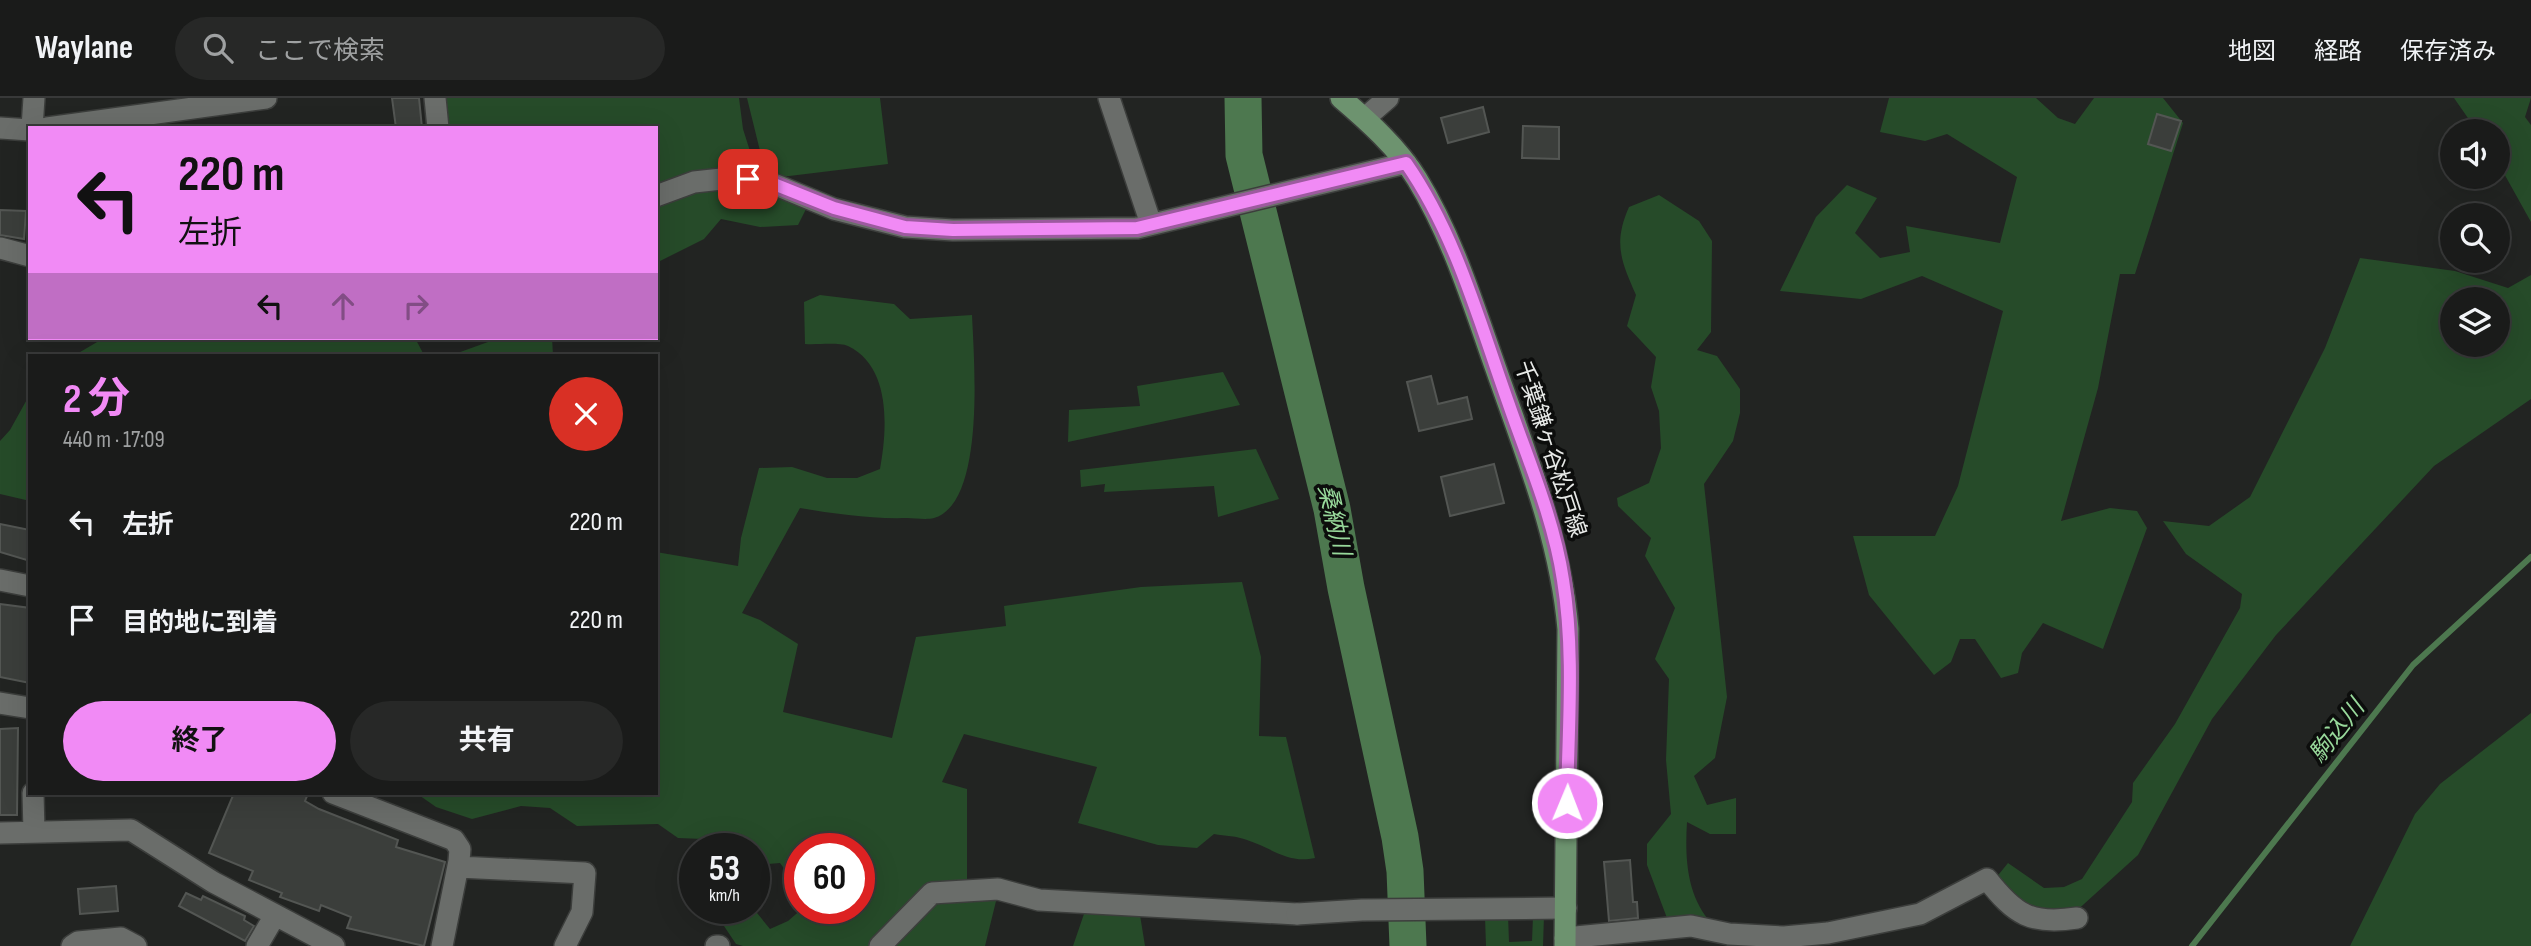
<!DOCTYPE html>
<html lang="ja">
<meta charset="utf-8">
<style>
:root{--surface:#1a1b1a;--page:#272827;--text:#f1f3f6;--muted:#9fa1a2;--line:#383939;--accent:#f18af5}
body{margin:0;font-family:"Sofia Sans Condensed","Noto Sans JP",sans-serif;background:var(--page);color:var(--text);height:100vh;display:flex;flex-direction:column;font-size:26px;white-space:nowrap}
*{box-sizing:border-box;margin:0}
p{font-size:23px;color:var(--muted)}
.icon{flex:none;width:38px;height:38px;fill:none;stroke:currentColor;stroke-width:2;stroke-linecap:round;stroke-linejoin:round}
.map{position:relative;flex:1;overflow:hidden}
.panel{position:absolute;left:28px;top:256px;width:630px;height:441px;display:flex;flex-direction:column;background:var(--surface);border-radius:0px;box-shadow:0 7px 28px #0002,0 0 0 2px var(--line)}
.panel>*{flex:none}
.top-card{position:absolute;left:28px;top:28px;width:630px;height:214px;border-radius:0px;box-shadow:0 7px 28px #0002,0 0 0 2px var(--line);background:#f18af5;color:#111;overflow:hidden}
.buttons{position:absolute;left:2440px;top:21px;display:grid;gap:14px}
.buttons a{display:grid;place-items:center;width:70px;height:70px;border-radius:50%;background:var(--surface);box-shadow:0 7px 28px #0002,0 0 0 2px var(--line);font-size:35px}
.speed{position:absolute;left:679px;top:735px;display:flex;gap:14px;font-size:35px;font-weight:700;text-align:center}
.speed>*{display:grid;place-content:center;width:91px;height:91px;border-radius:50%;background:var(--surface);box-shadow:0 7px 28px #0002,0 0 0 2px var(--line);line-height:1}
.speed small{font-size:18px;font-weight:400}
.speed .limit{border:10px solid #d22;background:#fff;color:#111}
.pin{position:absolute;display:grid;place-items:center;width:60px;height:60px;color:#fff;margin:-30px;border-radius:14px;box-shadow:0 4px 10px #0006}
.me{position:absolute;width:77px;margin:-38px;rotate:1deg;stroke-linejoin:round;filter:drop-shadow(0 0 5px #0008)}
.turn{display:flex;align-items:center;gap:24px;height:147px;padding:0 35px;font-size:32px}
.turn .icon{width:91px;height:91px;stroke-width:2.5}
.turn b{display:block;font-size:49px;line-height:60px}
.lanes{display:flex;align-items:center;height:66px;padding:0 35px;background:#0003;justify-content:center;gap:35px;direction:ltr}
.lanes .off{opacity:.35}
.round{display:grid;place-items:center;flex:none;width:74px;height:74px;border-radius:37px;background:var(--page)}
.head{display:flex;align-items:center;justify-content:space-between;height:119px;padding:0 35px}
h1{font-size:42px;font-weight:700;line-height:52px;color:var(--accent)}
.primary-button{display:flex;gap:14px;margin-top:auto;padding:14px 35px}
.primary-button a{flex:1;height:80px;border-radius:42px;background:var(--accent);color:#111;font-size:28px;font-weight:700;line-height:80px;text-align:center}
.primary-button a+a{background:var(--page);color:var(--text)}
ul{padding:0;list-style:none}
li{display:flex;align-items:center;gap:21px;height:98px;padding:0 35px}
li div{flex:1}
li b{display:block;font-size:26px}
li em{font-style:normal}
header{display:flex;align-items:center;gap:42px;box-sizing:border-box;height:98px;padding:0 35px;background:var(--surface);border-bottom:2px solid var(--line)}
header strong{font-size:33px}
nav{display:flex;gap:38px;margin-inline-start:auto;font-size:24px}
.search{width:490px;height:63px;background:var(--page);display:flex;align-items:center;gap:18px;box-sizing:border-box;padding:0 24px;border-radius:38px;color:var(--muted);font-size:26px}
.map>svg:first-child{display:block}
</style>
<header>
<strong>Waylane</strong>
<div class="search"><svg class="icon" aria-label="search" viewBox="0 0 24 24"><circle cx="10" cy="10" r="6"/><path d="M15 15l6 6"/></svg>ここで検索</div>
<nav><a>地図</a><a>経路</a><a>保存済み</a></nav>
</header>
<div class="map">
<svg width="2531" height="848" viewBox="0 0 2531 848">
<rect width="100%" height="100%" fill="#222422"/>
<path fill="#264b29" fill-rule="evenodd" d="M 444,0 L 739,0 L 743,31 L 756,72 L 656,96 L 656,30 L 447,30 Z
M 747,0 L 880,0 L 888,66 L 781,79 L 763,65 Z
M 1889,0 L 2036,0 L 2058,20 L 2075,26 L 2094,0 L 2163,0 L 2183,25 L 2135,176 L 2120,176 L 2098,290 L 2061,423 L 2110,410 L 2137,413 L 2147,430 L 2103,551 L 2043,525 L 2022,555 L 2018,575 L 2001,580 L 1975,541 L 1960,541 L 1951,564 L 1934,577 L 1869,497 L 1853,438 L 1935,438 L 1958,388 L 2003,213 L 1922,178 L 1861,201 L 1780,193 L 1816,119 L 1847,87 L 1877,100 L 1855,135 L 1880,160 L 1910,154 L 1906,128 L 2000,145 L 2017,79 L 1947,36 L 1925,43 L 1880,34 Z
M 2454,0 L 2531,0 L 2525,19 L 2531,27 L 2531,124 L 2497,63 L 2497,33 L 2477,33 Z
M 759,85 L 794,100 L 806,111 L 798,127 L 760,129 L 721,121 L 704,141 L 656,165 L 656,103 L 695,89 Z
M 1659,97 L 1699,123 L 1712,143 L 1711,234 L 1697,252 L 1717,258 L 1740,291 L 1740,315 L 1733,343 L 1704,386 L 1727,599 L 1715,660 L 1694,678 L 1707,707 L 1736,700 L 1736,736 L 1710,736 L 1687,724 C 1685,757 1686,794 1708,821 L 1667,820 L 1647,767 L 1647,746 L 1671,716 L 1666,662 L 1669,581 L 1655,561 L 1675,510 L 1645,458 L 1651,440 L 1618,408 L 1617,400 L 1649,385 L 1661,350 L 1659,313 L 1651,289 L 1656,259 L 1627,228 L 1636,197 C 1621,163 1613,145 1629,109 Z
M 2360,160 L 2455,173 L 2508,190 L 2531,177 L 2531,301 L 2434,368 L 2276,537 L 2212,621 L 2138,757 L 2073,816 L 2046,820 L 2009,801 L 1995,781 L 2008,765 L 2044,790 L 2064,789 L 2082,781 L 2132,704 L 2133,685 L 2175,626 L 2240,510 L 2242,496 L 2186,456 L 2163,423 L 2209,428 L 2250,399 L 2325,250 ZM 2452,201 L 2497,201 L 2497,247 L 2452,247 Z
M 820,197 L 894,206 L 910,221 L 972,217 C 974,260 986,405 934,420 C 926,422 915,420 907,420 C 870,421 836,416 800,410 L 742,515 L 760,522 L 798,546 L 783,614 L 892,640 L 916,539 L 1006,528 L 1004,508 L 1141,489 L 1242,484 L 1261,559 L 1259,638 L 1286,639 L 1315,760 C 1288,766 1272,750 1247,742 C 1237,738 1225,738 1214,736 L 1197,750 L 1158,747 L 1078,725 L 1097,669 L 964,636 L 942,684 L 967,691 L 967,788 L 925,792 L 871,848 L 743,848 L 736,846 L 724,828 L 743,812 L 757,815 L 770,831 L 788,823 L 803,810 L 859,810 L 859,751 L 800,751 L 800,792 L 780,765 L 754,767 L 754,751 L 716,751 L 703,741 L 678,740 L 658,726 L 577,728 L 550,710 L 521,708 L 472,721 L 436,709 L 416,695 L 656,695 L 656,454 L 738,468 L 741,440 L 759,370 L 792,369 L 827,380 L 857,380 L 880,371 C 887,333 892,269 848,248 C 838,244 817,247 805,246 L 804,204 Z
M 104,240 L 415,240 L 424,257 L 75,257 Z
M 499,240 L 552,240 L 553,257 L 452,257 Z
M 1223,274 L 1240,307 L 1068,344 L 1069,312 L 1140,308 L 1137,288 Z
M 30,296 L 30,403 L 0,396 L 0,343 L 10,332 Z
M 1256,351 L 1279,401 L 1218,419 L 1214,388 L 1104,394 L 1105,386 L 1081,389 L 1080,372 Z
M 2531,615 L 2531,848 L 2350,848 L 2415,716 L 2440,686 Z
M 998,795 L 985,848 L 887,848 L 934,800 Z
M 1085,813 L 1140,817 L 1145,848 L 1073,848 Z
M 1508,817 L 1509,844 L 1532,843 L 1533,818 L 1544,818 L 1543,848 L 1486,848 L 1485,819 Z"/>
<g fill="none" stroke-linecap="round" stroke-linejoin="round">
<path stroke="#4d784f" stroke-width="6" d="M 2192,848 L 2413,567 L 2531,459"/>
<path stroke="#4d784f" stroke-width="37" d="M 1243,0 L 1244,57 L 1332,411 L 1346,490 L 1400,739 L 1405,773 L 1408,848"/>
</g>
<path fill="#3b3e3b" stroke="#535653" stroke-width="2" d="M 392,0 L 419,0 L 422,30 L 396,30 Z
M 1483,9 L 1489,34 L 1448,45 L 1441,20 Z
M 2157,16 L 2181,23 L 2171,53 L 2148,46 Z
M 1523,28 L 1559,29 L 1559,61 L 1522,60 Z
M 0,112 L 26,113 L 24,141 L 0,137 Z
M 1431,278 L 1438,306 L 1467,299 L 1472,321 L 1419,333 L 1407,284 Z
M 1494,366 L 1504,405 L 1450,418 L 1441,379 Z
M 0,426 L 30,432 L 30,463 L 0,454 Z
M 0,506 L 30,510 L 30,585 L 0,579 Z
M 18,630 L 17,717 L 0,717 L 0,631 Z
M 234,695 L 298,695 L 307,698 L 305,703 L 319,711 L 398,742 L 396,749 L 445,764 L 424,848 L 347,830 L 351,819 L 321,807 L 319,813 L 280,799 L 282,795 L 249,782 L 253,773 L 209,755 Z
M 1630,762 L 1633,804 L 1637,804 L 1638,820 L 1609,823 L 1604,764 Z
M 116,788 L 118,813 L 80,816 L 78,791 Z
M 186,795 L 201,802 L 203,798 L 245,818 L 244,822 L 254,828 L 245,843 L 179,808 Z"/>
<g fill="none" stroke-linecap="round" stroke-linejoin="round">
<g stroke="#3c3e3c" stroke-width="24">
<path id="minor" d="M 435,0 L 438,30
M 1109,0 L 1151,126
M 1365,20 L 1388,0
M 0,30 L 30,32
M 32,30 L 34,0
M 47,30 L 266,0
M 656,98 L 694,84 L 731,80 L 764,82 L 834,111 L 905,129 L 953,132 L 1137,130 L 1406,65
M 0,150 L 30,158
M 0,605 L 30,610
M 33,695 L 34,734
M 333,695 L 454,742 L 460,751 L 459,763 L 442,848
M 0,735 L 131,732 L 213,784 L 334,848
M 458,769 L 585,775 L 582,814 L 565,848
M 1565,840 L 1691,828 L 1729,836 L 1784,839 L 1828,835 L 1920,816 L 1987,781 C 2015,817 2031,827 2077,820
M 72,848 L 78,844 L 121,840 L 136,848
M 257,848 L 274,819
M 716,848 L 719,848
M 880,848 L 932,795 L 998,791 L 1039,802 L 1297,816"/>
</g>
<g stroke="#3c3e3c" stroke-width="24">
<path id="tertiary" d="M 0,482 L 30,488
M 1297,816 L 1362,812 L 1566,810"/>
</g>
<g stroke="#3c3e3c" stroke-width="24">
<path id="primary" d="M 1341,0 C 1368,23 1398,50 1417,81 C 1453,140 1473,206 1496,271 C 1526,357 1560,440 1568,531 L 1565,848"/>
</g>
<use href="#minor" stroke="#6a6d6a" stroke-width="21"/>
<use href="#tertiary" stroke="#6a6d6a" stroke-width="21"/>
<use href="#primary" stroke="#6d936f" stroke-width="21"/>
</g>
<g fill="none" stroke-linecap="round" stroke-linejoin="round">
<g stroke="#9d5a9f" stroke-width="18">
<path id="route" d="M 748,81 L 764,82 L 834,110 L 905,129 L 953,132 L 1137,130 L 1406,65 C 1456,137 1479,223 1508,304 C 1528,362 1554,421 1563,482 C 1575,555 1568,632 1567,705"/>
</g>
<use href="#route" stroke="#f18af5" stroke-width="12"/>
</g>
<g text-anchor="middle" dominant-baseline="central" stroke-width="7" stroke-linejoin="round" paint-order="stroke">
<g font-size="23" fill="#e8eae8" stroke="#0c0d0c">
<text transform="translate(1550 351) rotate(72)">千葉鎌ヶ谷松戸線</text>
</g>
<g font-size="24" font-style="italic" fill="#98d99b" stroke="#0c0d0c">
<text transform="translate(1334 422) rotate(77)">桑納川</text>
<text transform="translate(2337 633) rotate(-52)">駒込川</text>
</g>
</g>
</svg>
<div class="buttons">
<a><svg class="icon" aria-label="sound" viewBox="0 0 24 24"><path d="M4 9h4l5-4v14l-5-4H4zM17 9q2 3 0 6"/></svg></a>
<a><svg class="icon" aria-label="search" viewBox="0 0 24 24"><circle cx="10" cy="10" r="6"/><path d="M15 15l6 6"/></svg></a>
<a><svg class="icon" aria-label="layers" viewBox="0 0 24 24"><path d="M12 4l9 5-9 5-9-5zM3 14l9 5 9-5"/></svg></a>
</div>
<div class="speed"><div>53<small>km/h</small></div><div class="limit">60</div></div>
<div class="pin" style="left:748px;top:81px;background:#d93025"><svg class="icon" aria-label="arrive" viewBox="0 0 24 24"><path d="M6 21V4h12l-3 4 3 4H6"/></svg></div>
<svg class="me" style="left:1567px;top:705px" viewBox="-20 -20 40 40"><circle r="17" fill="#f18af5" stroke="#fff" stroke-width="3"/><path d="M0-11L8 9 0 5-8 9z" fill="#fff"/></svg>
<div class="top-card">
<div class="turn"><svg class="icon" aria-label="left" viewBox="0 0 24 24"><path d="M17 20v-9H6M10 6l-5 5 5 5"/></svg><div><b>220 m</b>左折</div></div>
<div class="lanes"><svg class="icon" aria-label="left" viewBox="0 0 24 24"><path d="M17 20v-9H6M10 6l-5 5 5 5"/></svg><svg class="icon off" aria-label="ahead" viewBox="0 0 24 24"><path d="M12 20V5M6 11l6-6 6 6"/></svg><svg class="icon off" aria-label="right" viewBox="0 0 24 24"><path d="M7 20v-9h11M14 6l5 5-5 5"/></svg></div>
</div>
<section class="panel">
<div class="head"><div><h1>2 分</h1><p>440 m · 17:09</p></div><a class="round" style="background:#d93025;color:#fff"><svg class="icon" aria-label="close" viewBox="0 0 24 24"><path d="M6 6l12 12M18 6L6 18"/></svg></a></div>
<ul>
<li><svg class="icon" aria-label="left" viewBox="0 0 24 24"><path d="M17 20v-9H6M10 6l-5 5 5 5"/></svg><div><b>左折</b></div><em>220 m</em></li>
<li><svg class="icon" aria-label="arrive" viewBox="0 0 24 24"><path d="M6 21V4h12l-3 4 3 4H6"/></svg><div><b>目的地に到着</b></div><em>220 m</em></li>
</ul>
<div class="primary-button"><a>終了</a><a>共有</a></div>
</section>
</div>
